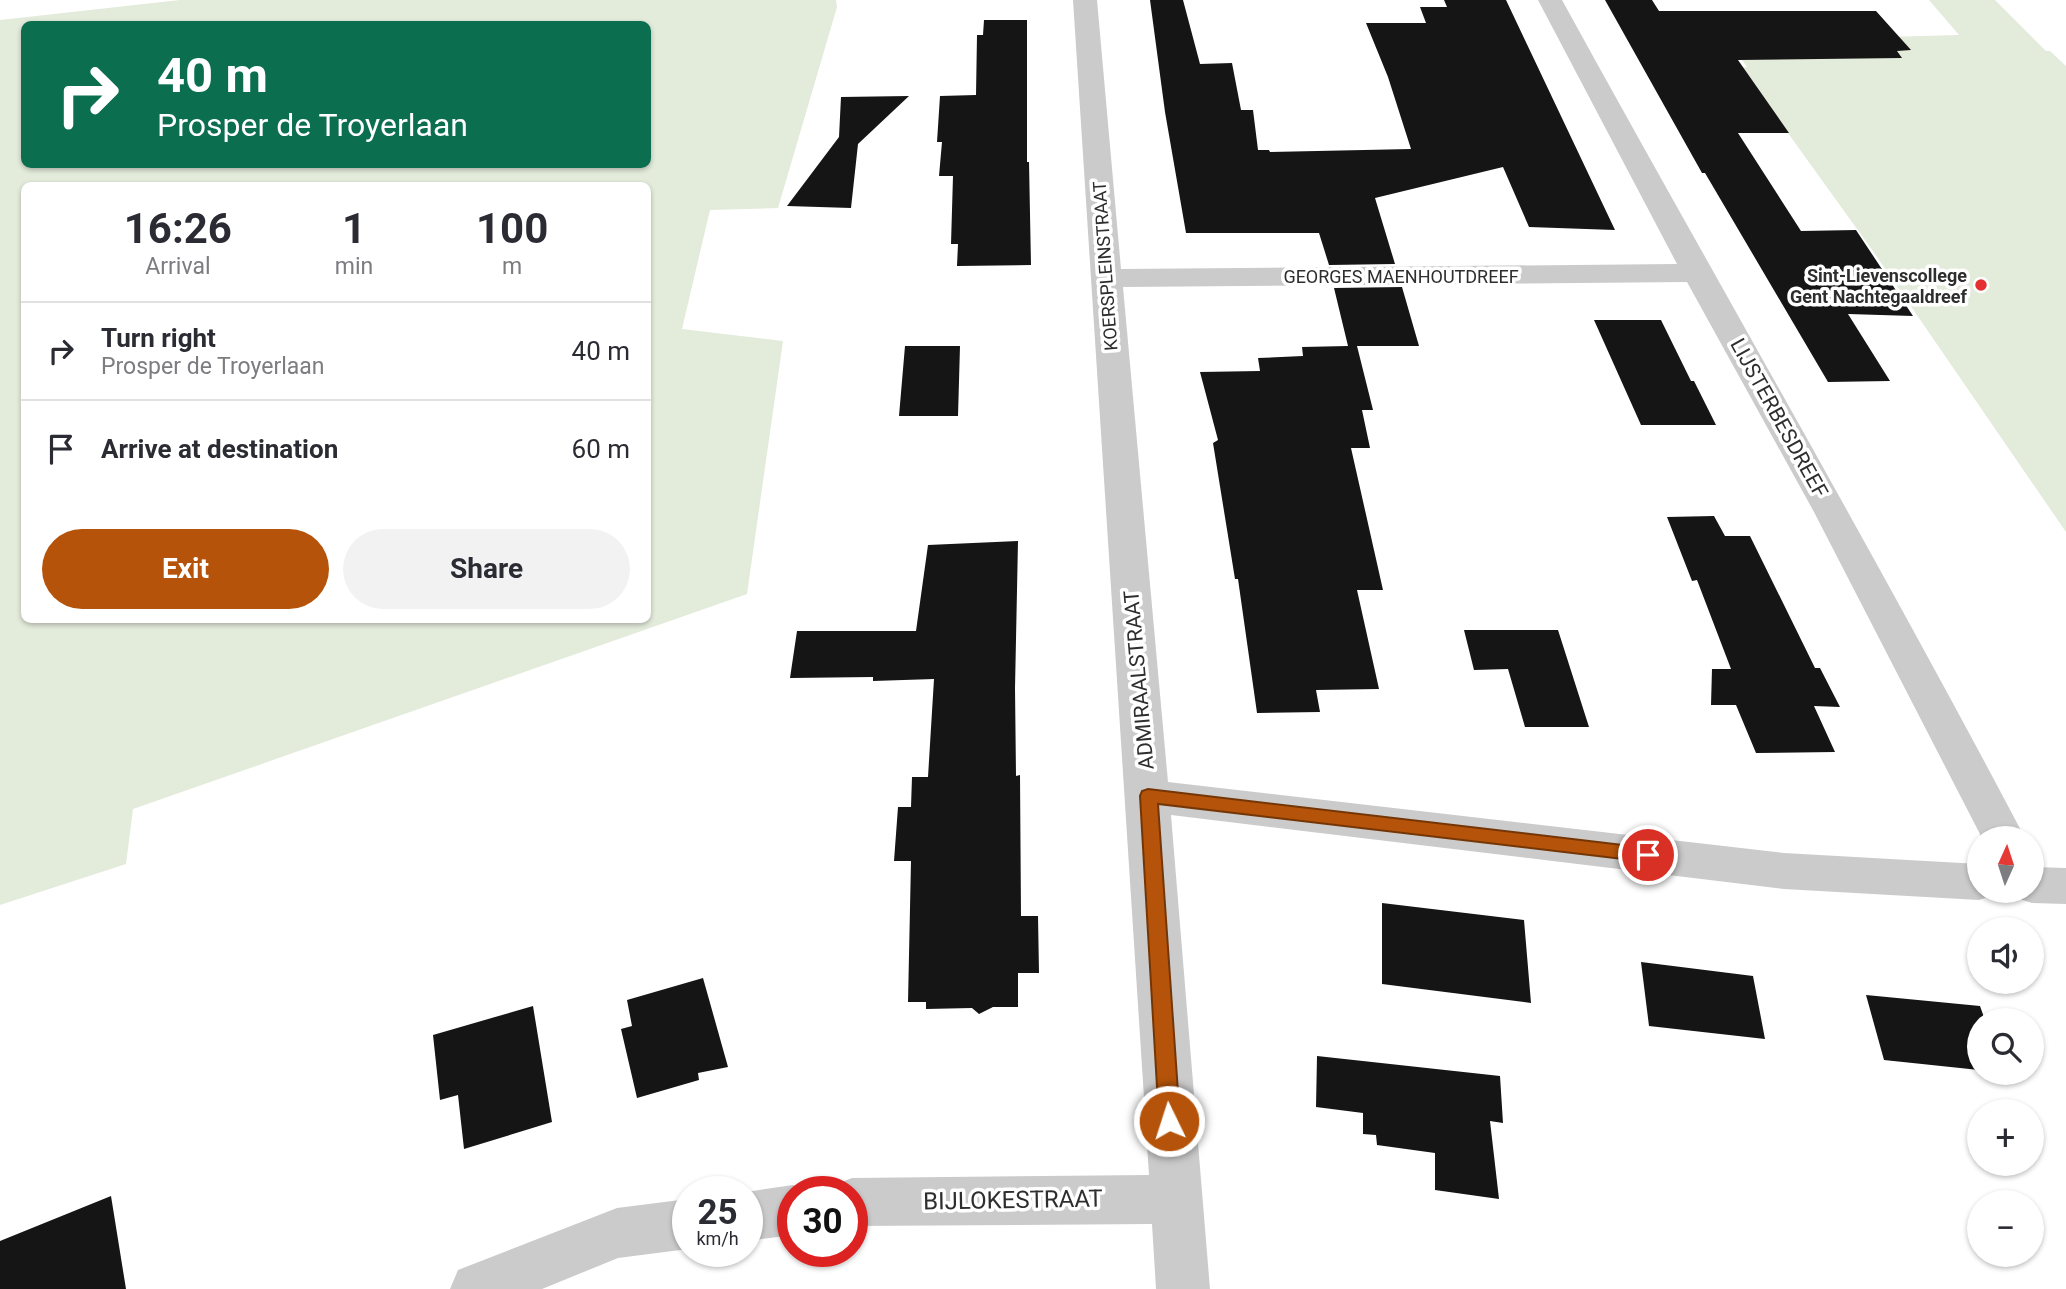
<!DOCTYPE html>
<meta charset="utf-8">
<style>
:root{--surface:#fff;--page:#f2f2f3;--text:#2b2b33;--muted:#7c7c81;--line:#e1e1e2;--accent:#b45309}
body{margin:0;font-family:Roboto,sans-serif;background:var(--page);color:var(--text);height:100vh;display:flex;flex-direction:column;font-size:26px;white-space:nowrap}
*{box-sizing:border-box;margin:0}
p{font-size:23px;color:var(--muted)}
.icon{flex:none;width:38px;height:38px;fill:none;stroke:currentColor;stroke-width:2;stroke-linecap:round;stroke-linejoin:round}
.map{position:relative;flex:1;overflow:hidden}
.panel{position:absolute;left:21px;top:182px;width:630px;height:441px;display:flex;flex-direction:column;background:var(--surface);border-radius:10px;box-shadow:0 2px 5px #0004}
.panel>*{flex:none}
.banner{position:absolute;left:21px;top:21px;width:630px;height:147px;border-radius:10px;box-shadow:0 2px 5px #0004;background:#0b6e4f;color:#fff;overflow:hidden}
.needle{width:46px;rotate:3deg}
.buttons{position:absolute;left:1967px;top:826px;display:grid;gap:14px}
.buttons a{display:grid;place-items:center;width:77px;height:77px;border-radius:50%;background:var(--surface);box-shadow:0 2px 5px #0004;font-size:35px}
.speed{position:absolute;left:672px;top:1176px;display:flex;gap:14px;font-size:35px;font-weight:700;text-align:center}
.speed>*{display:grid;place-content:center;width:91px;height:91px;border-radius:50%;background:var(--surface);box-shadow:0 2px 5px #0004;line-height:1}
.speed small{font-size:18px;font-weight:400}
.speed .limit{border:10px solid #d22;background:#fff;color:#111}
.pin{position:absolute;display:grid;place-items:center;width:60px;height:60px;color:#fff;margin:-30px;border:4px solid #fff;border-radius:50%;box-shadow:0 2px 7px #0007}
.me{position:absolute;width:77px;margin:-38px;rotate:356deg;stroke-linejoin:round;filter:drop-shadow(0 0 5px #0008)}
.turn{display:flex;align-items:center;gap:24px;height:147px;padding:0 21px;font-size:32px}
.turn .icon{width:91px;height:91px;stroke-width:2.5}
.turn b{display:block;font-size:49px;line-height:60px}
.eta{display:flex;justify-content:space-evenly;align-items:center;height:119px;text-align:center}
.eta b{font-size:42px;font-weight:700;line-height:49px}
.action{display:flex;gap:14px;margin-top:auto;padding:14px 21px}
.action a{flex:1;height:80px;border-radius:42px;background:var(--accent);color:#fff;font-size:28px;font-weight:700;line-height:80px;text-align:center}
.action a+a{background:var(--page);color:var(--text)}
ul{padding:0;list-style:none}
li{display:flex;align-items:center;gap:21px;height:98px;padding:0 21px;border-top:2px solid var(--line)}
li div{flex:1}
li b{display:block;font-size:26px}
li em{font-style:normal}
.map>svg:first-child{display:block}
</style>
<div class="map">
<svg width="2066" height="1289" viewBox="0 0 2066 1289">
<rect width="100%" height="100%" fill="#fff"/>
<path fill="#e3ebdb" fill-rule="evenodd" d="M 180,0 L 836,0 L 837,7 L 778,208 L 710,210 L 682,329 L 783,341 L 747,594 L 133,809 L 126,864 L 0,905 L 0,20 ZM 648,24 L 648,164 L 24,164 L 24,24 ZM 24,186 L 648,186 L 648,620 L 24,620 Z
M 1929,0 L 1995,0 L 2046,51 L 2050,51 L 2066,66 L 2066,532 L 1875,254 L 1741,68 L 1747,67 L 1723,33 L 1883,37 L 1959,35 Z"/>
<path fill="#151515" d="M 1150,0 L 1183,0 L 1200,64 L 1232,63 L 1241,110 L 1253,110 L 1258,150 L 1269,150 L 1270,152 L 1411,149 L 1388,77 L 1366,23 L 1426,23 L 1420,7 L 1447,7 L 1444,0 L 1506,0 L 1615,230 L 1529,227 L 1503,167 L 1375,198 L 1395,264 L 1329,265 L 1319,233 L 1186,233 L 1165,112 Z
M 1605,0 L 1652,0 L 1659,11 L 1876,11 L 1911,50 L 1897,51 L 1902,58 L 1738,60 L 1789,133 L 1738,133 L 1801,231 L 1856,230 L 1913,316 L 1848,314 L 1890,381 L 1828,382 L 1705,173 L 1702,173 Z
M 984,20 L 1027,20 L 1027,162 L 1029,162 L 1031,265 L 957,266 L 958,244 L 951,244 L 953,176 L 939,176 L 942,142 L 937,142 L 940,96 L 976,95 L 977,35 L 983,35 Z
M 909,96 L 858,144 L 851,208 L 787,206 L 839,137 L 841,97 Z
M 1402,287 L 1419,346 L 1357,346 L 1373,410 L 1362,410 L 1370,448 L 1351,448 L 1383,590 L 1357,590 L 1379,689 L 1316,690 L 1320,712 L 1257,713 L 1238,579 L 1235,579 L 1213,443 L 1218,440 L 1200,372 L 1260,371 L 1258,358 L 1303,356 L 1302,347 L 1348,346 L 1334,288 Z
M 1594,320 L 1661,320 L 1691,381 L 1694,381 L 1716,425 L 1641,425 Z
M 905,346 L 960,346 L 958,416 L 899,416 Z
M 1714,516 L 1725,536 L 1750,536 L 1815,668 L 1820,668 L 1840,707 L 1814,706 L 1835,752 L 1756,753 L 1736,705 L 1711,705 L 1712,669 L 1731,669 L 1697,580 L 1692,581 L 1667,517 Z
M 1018,541 L 1015,688 L 1016,776 L 1020,775 L 1021,916 L 1038,916 L 1039,973 L 1018,973 L 1018,1007 L 993,1007 L 979,1014 L 972,1008 L 926,1009 L 926,1002 L 908,1002 L 911,861 L 894,861 L 898,807 L 911,807 L 912,777 L 928,777 L 934,679 L 873,681 L 873,677 L 790,678 L 797,631 L 916,631 L 928,545 Z
M 1464,630 L 1558,630 L 1589,727 L 1525,727 L 1508,669 L 1474,670 Z
M 1382,903 L 1524,920 L 1531,1003 L 1382,984 Z
M 1641,962 L 1753,976 L 1765,1039 L 1649,1026 Z
M 703,978 L 728,1067 L 698,1073 L 699,1080 L 637,1098 L 621,1029 L 632,1026 L 627,1000 Z
M 1866,995 L 1980,1006 L 1985,1020 L 1979,1020 L 1979,1070 L 1884,1060 Z
M 533,1006 L 552,1122 L 464,1149 L 458,1095 L 440,1100 L 433,1035 Z
M 1317,1056 L 1500,1076 L 1503,1123 L 1490,1121 L 1499,1199 L 1435,1190 L 1435,1153 L 1377,1145 L 1376,1135 L 1363,1134 L 1363,1113 L 1316,1107 Z
M 111,1196 L 126,1289 L 0,1289 L 0,1241 Z"/>
<g fill="none" stroke-linecap="round" stroke-linejoin="round">
<path fill="#cbcbcb" fill-rule="evenodd" d="M 1073,0 L 1097,0 L 1121,269 L 1677,264 L 1538,0 L 1562,0 C 1716,280 1876,555 2025,838 L 1982,838 L 1814,512 L 1687,282 L 1123,287 L 1168,782 L 1784,853 L 1979,864 L 1979,891 L 1997,891 L 1995,895 L 1979,900 L 1784,889 L 1171,815 L 1210,1289 L 1156,1289 L 1152,1224 L 852,1226 L 852,1192 L 831,1192 L 834,1185 L 852,1178 L 1149,1175 Z
M 2032,867 L 2066,868 L 2066,904 L 2032,903 L 2016,898 L 2013,891 L 2032,891 Z
M 793,1185 L 809,1192 L 793,1192 L 793,1235 L 747,1241 L 746,1192 Z
M 688,1199 L 688,1249 L 618,1258 L 542,1289 L 450,1289 L 458,1270 L 617,1208 Z"/>
</g>
<path fill="#b45309" stroke="#753606" stroke-width="2" d="M 1148,789 L 1648,848 L 1655,850 L 1657,855 L 1655,860 L 1648,862 L 1158,804 L 1180,1121 L 1177,1128 L 1169,1130 L 1162,1128 L 1159,1121 L 1140,796 L 1142,791 Z"/>
<circle fill="#e53032" stroke="#fff" stroke-width="2.5" cx="1981" cy="285" r="7"/>
<g text-anchor="middle" dominant-baseline="central" stroke-width="7" stroke-linejoin="round" paint-order="stroke">
<g font-size="18" fill="#2e2e2e" stroke="#fff">
<text transform="translate(1105 266) rotate(-94)">KOERSPLEINSTRAAT</text>
<text x="1401" y="276">GEORGES MAENHOUTDREEF</text>
</g>
<g font-size="18" font-weight="bold" fill="#2e2e2e" stroke="#fff" text-anchor="end">
<text x="1967" y="275">Sint-Lievenscollege<tspan x="1967" dy="21">Gent Nachtegaaldreef</tspan></text>
</g>
<g font-size="21" fill="#2e2e2e" stroke="#fff">
<text transform="translate(1779 418) rotate(61)">LIJSTERBESDREEF</text>
<text transform="translate(1139 680) rotate(-95)">ADMIRAALSTRAAT</text>
</g>
<g font-size="24" fill="#2e2e2e" stroke="#fff">
<text transform="translate(1013 1200) rotate(-1)">BIJLOKESTRAAT</text>
</g>
</g>
</svg>
<div class="buttons">
<a><svg class="needle" viewBox="-14 -14 28 28"><path d="M0-13l5 13h-10z" fill="#e53935"/><path d="M0 13l5-13h-10z" fill="#7c7c81"/></svg></a>
<a><svg class="icon" aria-label="sound" viewBox="0 0 24 24"><path d="M4 9h4l5-4v14l-5-4H4zM17 9q2 3 0 6"/></svg></a>
<a><svg class="icon" aria-label="search" viewBox="0 0 24 24"><circle cx="10" cy="10" r="6"/><path d="M15 15l6 6"/></svg></a>
<a>+</a>
<a>−</a>
</div>
<div class="speed"><div>25<small>km/h</small></div><div class="limit">30</div></div>
<div class="pin" style="left:1648px;top:855px;background:#d93025"><svg class="icon" aria-label="arrive" viewBox="0 0 24 24"><path d="M6 21V4h12l-3 4 3 4H6"/></svg></div>
<svg class="me" style="left:1169px;top:1121px" viewBox="-20 -20 40 40"><circle r="17" fill="#b45309" stroke="#fff" stroke-width="3"/><path d="M0-11L8 9 0 5-8 9z" fill="#fff"/></svg>
<div class="banner">
<div class="turn"><svg class="icon" aria-label="right" viewBox="0 0 24 24"><path d="M7 20v-9h11M14 6l5 5-5 5"/></svg><div><b>40 m</b>Prosper de Troyerlaan</div></div>
</div>
<section class="panel">
<div class="eta">
<div><b>16:26</b><p>Arrival</p></div>
<div><b>1</b><p>min</p></div>
<div><b>100</b><p>m</p></div>
</div>
<ul>
<li><svg class="icon" aria-label="right" viewBox="0 0 24 24"><path d="M7 20v-9h11M14 6l5 5-5 5"/></svg><div><b>Turn right</b><p>Prosper de Troyerlaan</p></div><em>40 m</em></li>
<li><svg class="icon" aria-label="arrive" viewBox="0 0 24 24"><path d="M6 21V4h12l-3 4 3 4H6"/></svg><div><b>Arrive at destination</b></div><em>60 m</em></li>
</ul>
<div class="action"><a>Exit</a><a>Share</a></div>
</section>
</div>
